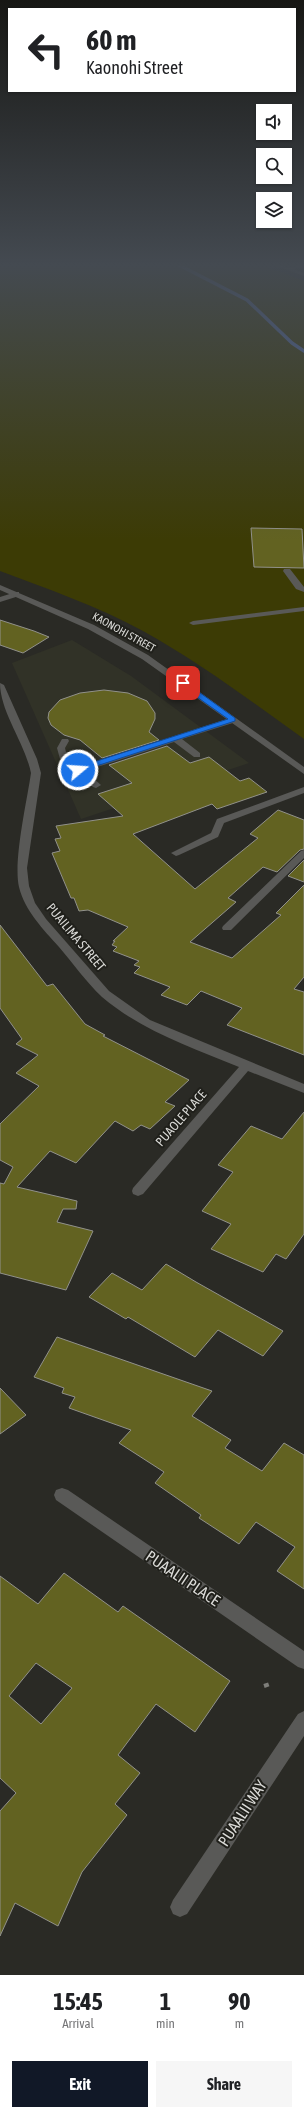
<!DOCTYPE html>
<style>
:root{--surface:#fff;--page:#f6f6f6;--text:#202124;--muted:#757577;--accent:#111827}
body{margin:0;font-family:"Asap Condensed",sans-serif;background:var(--page);color:var(--text);height:100vh;display:flex;flex-direction:column;font-size:15px;white-space:nowrap}
*{box-sizing:border-box;margin:0}
p{font-size:13px;color:var(--muted)}
.icon{flex:none;width:22px;height:22px;fill:none;stroke:currentColor;stroke-width:2;stroke-linecap:round;stroke-linejoin:round}
.map{position:relative;height:1975px;overflow:hidden}
.panel{display:flex;flex-direction:column;background:var(--surface);flex:1}
.panel>*{flex:none}
.hud{position:absolute;left:8px;top:8px;width:288px;height:84px;border-radius:0px;box-shadow:0 1px 3px #0004;background:#fff;color:var(--text);overflow:hidden}
.controls{position:absolute;left:256px;top:104px;display:grid;gap:8px}
.controls a{display:grid;place-items:center;width:36px;height:36px;border-radius:0px;background:var(--surface);box-shadow:0 1px 3px #0004;font-size:20px}
.pin{position:absolute;display:grid;place-items:center;width:34px;height:34px;color:#fff;margin:-17px;border-radius:8px;box-shadow:0 2px 6px #0006}
.me{position:absolute;width:44px;margin:-22px;rotate:72deg;stroke-linejoin:round;filter:drop-shadow(0 0 3px #0008)}
.turn{display:flex;align-items:center;gap:14px;height:84px;padding:0 12px;font-size:18px}
.turn .icon{width:52px;height:52px;stroke-width:2.5}
.turn b{display:block;font-size:28px;line-height:34px}
.eta{display:flex;justify-content:space-evenly;align-items:center;height:68px;text-align:center}
.eta b{font-size:24px;font-weight:700;line-height:28px}
.button{display:flex;gap:8px;margin-top:auto;padding:8px 12px}
.button a{flex:1;height:46px;border-radius:0px;background:var(--accent);color:#fff;font-size:16px;font-weight:700;line-height:46px;text-align:center}
.button a+a{background:var(--page);color:var(--text)}
.map>svg:first-child{display:block}
</style>
<div class="map">
<svg width="304" height="1975" viewBox="0 0 304 1975">
<rect width="100%" height="100%" fill="#2a2a25"/>
<path fill="#313227" d="M 72,640 L 131,676 L 249,763 L 81,819 L 12,663 Z"/>
<path fill="#3c3b05" d="M 0,265 L 262,265 L 304,281 L 304,739 C 251,701 199,662 143,631 C 97,606 48,589 0,571 Z"/>
<g fill="none" stroke-linecap="round" stroke-linejoin="round">
<path stroke="#5571b2" stroke-width="3.5" d="M 179,265 L 247,300 L 292,343 L 304,351"/>
</g>
<path fill="#626221" stroke="#91918b" fill-rule="evenodd" d="M 251,528 L 302,529 L 304,568 L 254,567 Z
M 0,620 L 34,631 L 49,637 L 23,653 L 0,645 Z
M 104,690 L 128,693 L 147,701 L 155,713 L 155,719 L 149,732 L 159,740 L 102,758 L 80,740 L 64,735 L 51,725 L 48,718 L 49,712 L 60,700 L 80,693 Z
M 167,746 L 190,763 L 209,757 L 240,781 L 249,778 L 267,792 L 217,809 L 212,804 L 133,834 L 195,889 L 258,838 L 250,834 L 278,810 L 304,820 L 304,849 L 300,850 L 277,872 L 263,867 L 228,898 L 236,902 L 190,942 L 232,958 L 281,915 L 276,913 L 304,885 L 304,977 L 294,989 L 304,992 L 304,1055 L 227,1025 L 242,1008 L 201,991 L 187,1005 L 161,995 L 170,987 L 134,973 L 140,967 L 134,965 L 139,961 L 113,951 L 117,947 L 112,945 L 115,941 L 113,941 L 128,927 L 88,910 L 79,911 L 74,898 L 71,898 L 52,853 L 60,851 L 55,839 L 61,838 L 56,826 L 123,816 L 98,794 L 132,783 L 109,765 Z
M 304,860 L 304,882 L 288,876 Z
M 0,925 L 47,986 L 53,984 L 85,1024 L 105,1035 L 103,1036 L 189,1080 L 165,1102 L 175,1106 L 150,1129 L 141,1125 L 133,1131 L 115,1121 L 76,1163 L 50,1151 L 17,1187 L 77,1201 L 76,1209 L 63,1209 L 57,1222 L 93,1231 L 66,1290 L 0,1273 L 0,1183 L 4,1184 L 13,1167 L 0,1160 L 0,1124 L 39,1086 L 16,1073 L 38,1055 L 16,1044 L 22,1039 L 0,1008 Z
M 304,1112 L 304,1234 L 286,1259 L 276,1254 L 263,1272 L 211,1249 L 231,1224 L 202,1211 L 233,1172 L 218,1165 L 251,1126 L 282,1139 Z
M 166,1264 L 196,1282 L 283,1331 L 263,1356 L 218,1330 L 195,1357 L 128,1317 L 126,1319 L 89,1297 L 112,1273 L 142,1290 Z
M 57,1337 L 212,1391 L 192,1416 L 231,1440 L 225,1448 L 262,1471 L 284,1443 L 304,1455 L 304,1589 L 277,1571 L 295,1547 L 256,1522 L 239,1544 L 199,1518 L 201,1515 L 155,1483 L 164,1472 L 119,1443 L 131,1430 L 69,1408 L 75,1397 L 62,1393 L 64,1388 L 34,1377 Z
M 0,1388 L 26,1415 L 0,1434 Z
M 64,1573 L 118,1612 L 123,1606 L 230,1681 L 195,1732 L 156,1704 L 118,1755 L 140,1773 L 115,1804 L 127,1815 L 82,1872 L 58,1926 L 15,1903 L 0,1936 L 0,1811 L 16,1793 L 0,1778 L 0,1576 L 38,1604 ZM 36,1663 L 72,1688 L 41,1724 L 9,1696 Z"/>
<g fill="none" stroke-linecap="round" stroke-linejoin="round">
<path stroke="#7e7e7a" stroke-width="4" stroke-dasharray="5 5" stroke-linecap="butt" d="M 264,1686 L 273,1683"/>
<path fill="#595957" fill-rule="evenodd" d="M 274,265 L 279,265 L 288,268 L 304,265 L 304,267 L 293,269 L 304,273 L 304,276 Z
M 284,569 L 290,569 L 304,587 L 304,592 L 296,589 L 283,571 Z
M 16,592 L 19,592 L 19,596 L 0,602 L 0,597 Z
M 304,607 L 304,611 L 193,625 L 189,623 L 193,621 Z
M 233,717 L 237,720 L 236,722 L 182,739 L 200,753 L 200,757 L 194,757 L 174,742 L 85,771 L 101,785 L 96,788 L 93,787 L 60,759 L 57,748 L 62,739 L 68,739 L 69,741 L 65,748 L 67,756 L 80,767 Z
M 304,787 L 304,793 L 224,823 L 218,837 L 179,855 L 176,856 L 171,853 L 211,833 L 217,819 Z
M 304,850 L 304,858 L 231,930 L 223,930 L 222,928 L 223,926 L 301,851 Z"/>
<path fill="#595957" fill-rule="evenodd" d="M 0,683 L 4,685 L 37,759 L 41,773 L 27,868 L 29,886 L 35,903 L 46,919 L 109,991 L 150,1020 L 304,1084 L 304,1093 L 248,1071 L 143,1194 L 138,1196 L 133,1194 L 132,1191 L 133,1188 L 239,1067 C 191,1047 142,1031 102,997 C 86,982 73,963 59,947 C 43,929 25,911 19,887 C 13,861 27,801 31,773 C 25,743 0,712 0,683 Z
M 62,1488 L 68,1490 L 304,1651 L 304,1669 L 298,1667 L 56,1500 L 54,1495 L 56,1490 Z
M 304,1711 L 304,1736 L 187,1914 L 180,1917 L 173,1914 L 170,1907 L 173,1900 L 298,1714 Z"/>
<path fill="#595957" fill-rule="evenodd" d="M 0,585 L 94,625 L 148,655 L 304,767 L 304,774 L 142,659 L 88,629 L 0,590 Z"/>
</g>
<linearGradient id="sky" x2="0" y2="1"><stop stop-color="#171714"/><stop offset="0.49" stop-color="#444a51"/><stop offset="1" stop-color="#444a51" stop-opacity="0"/></linearGradient>
<rect width="304" height="541" fill="url(#sky)"/>
<path fill="#1a73e8" stroke="#114b97" d="M 180,682 L 185,682 L 235,718 L 235,721 L 81,771 L 75,771 L 75,768 L 228,719 L 180,685 Z"/>
<g text-anchor="middle" dominant-baseline="central" stroke-width="4" stroke-linejoin="round" paint-order="stroke">
<g font-size="11" fill="#dadad7" stroke="#20201b">
<text transform="translate(124 632) rotate(29)">KAONOHI STREET</text>
</g>
<g font-size="13" fill="#dadad7" stroke="#20201b">
<text transform="translate(76 937) rotate(50)">PUAILIMA STREET</text>
<text transform="translate(181 1118) rotate(-49)">PUAOLE PLACE</text>
</g>
<g font-size="16" fill="#dadad7" stroke="#20201b">
<text transform="translate(183 1578) rotate(34)">PUAALII PLACE</text>
<text transform="translate(242 1813) rotate(-57)">PUAALII WAY</text>
</g>
</g>
</svg>
<div class="controls">
<a><svg class="icon" aria-label="sound" viewBox="0 0 24 24"><path d="M4 9h4l5-4v14l-5-4H4zM17 9q2 3 0 6"/></svg></a>
<a><svg class="icon" aria-label="search" viewBox="0 0 24 24"><circle cx="10" cy="10" r="6"/><path d="M15 15l6 6"/></svg></a>
<a><svg class="icon" aria-label="layers" viewBox="0 0 24 24"><path d="M12 4l9 5-9 5-9-5zM3 14l9 5 9-5"/></svg></a>
</div>
<div class="pin" style="left:183px;top:683px;background:#d93025"><svg class="icon" aria-label="arrive" viewBox="0 0 24 24"><path d="M6 21V4h12l-3 4 3 4H6"/></svg></div>
<svg class="me" style="left:78px;top:770px" viewBox="-20 -20 40 40"><circle r="17" fill="#1a73e8" stroke="#fff" stroke-width="3"/><path d="M0-11L8 9 0 5-8 9z" fill="#fff"/></svg>
<div class="hud">
<div class="turn"><svg class="icon" aria-label="left" viewBox="0 0 24 24"><path d="M17 20v-9H6M10 6l-5 5 5 5"/></svg><div><b>60 m</b>Kaonohi Street</div></div>
</div>
</div>
<section class="panel">
<div class="eta">
<div><b>15:45</b><p>Arrival</p></div>
<div><b>1</b><p>min</p></div>
<div><b>90</b><p>m</p></div>
</div>
<div class="button"><a>Exit</a><a>Share</a></div>
</section>
